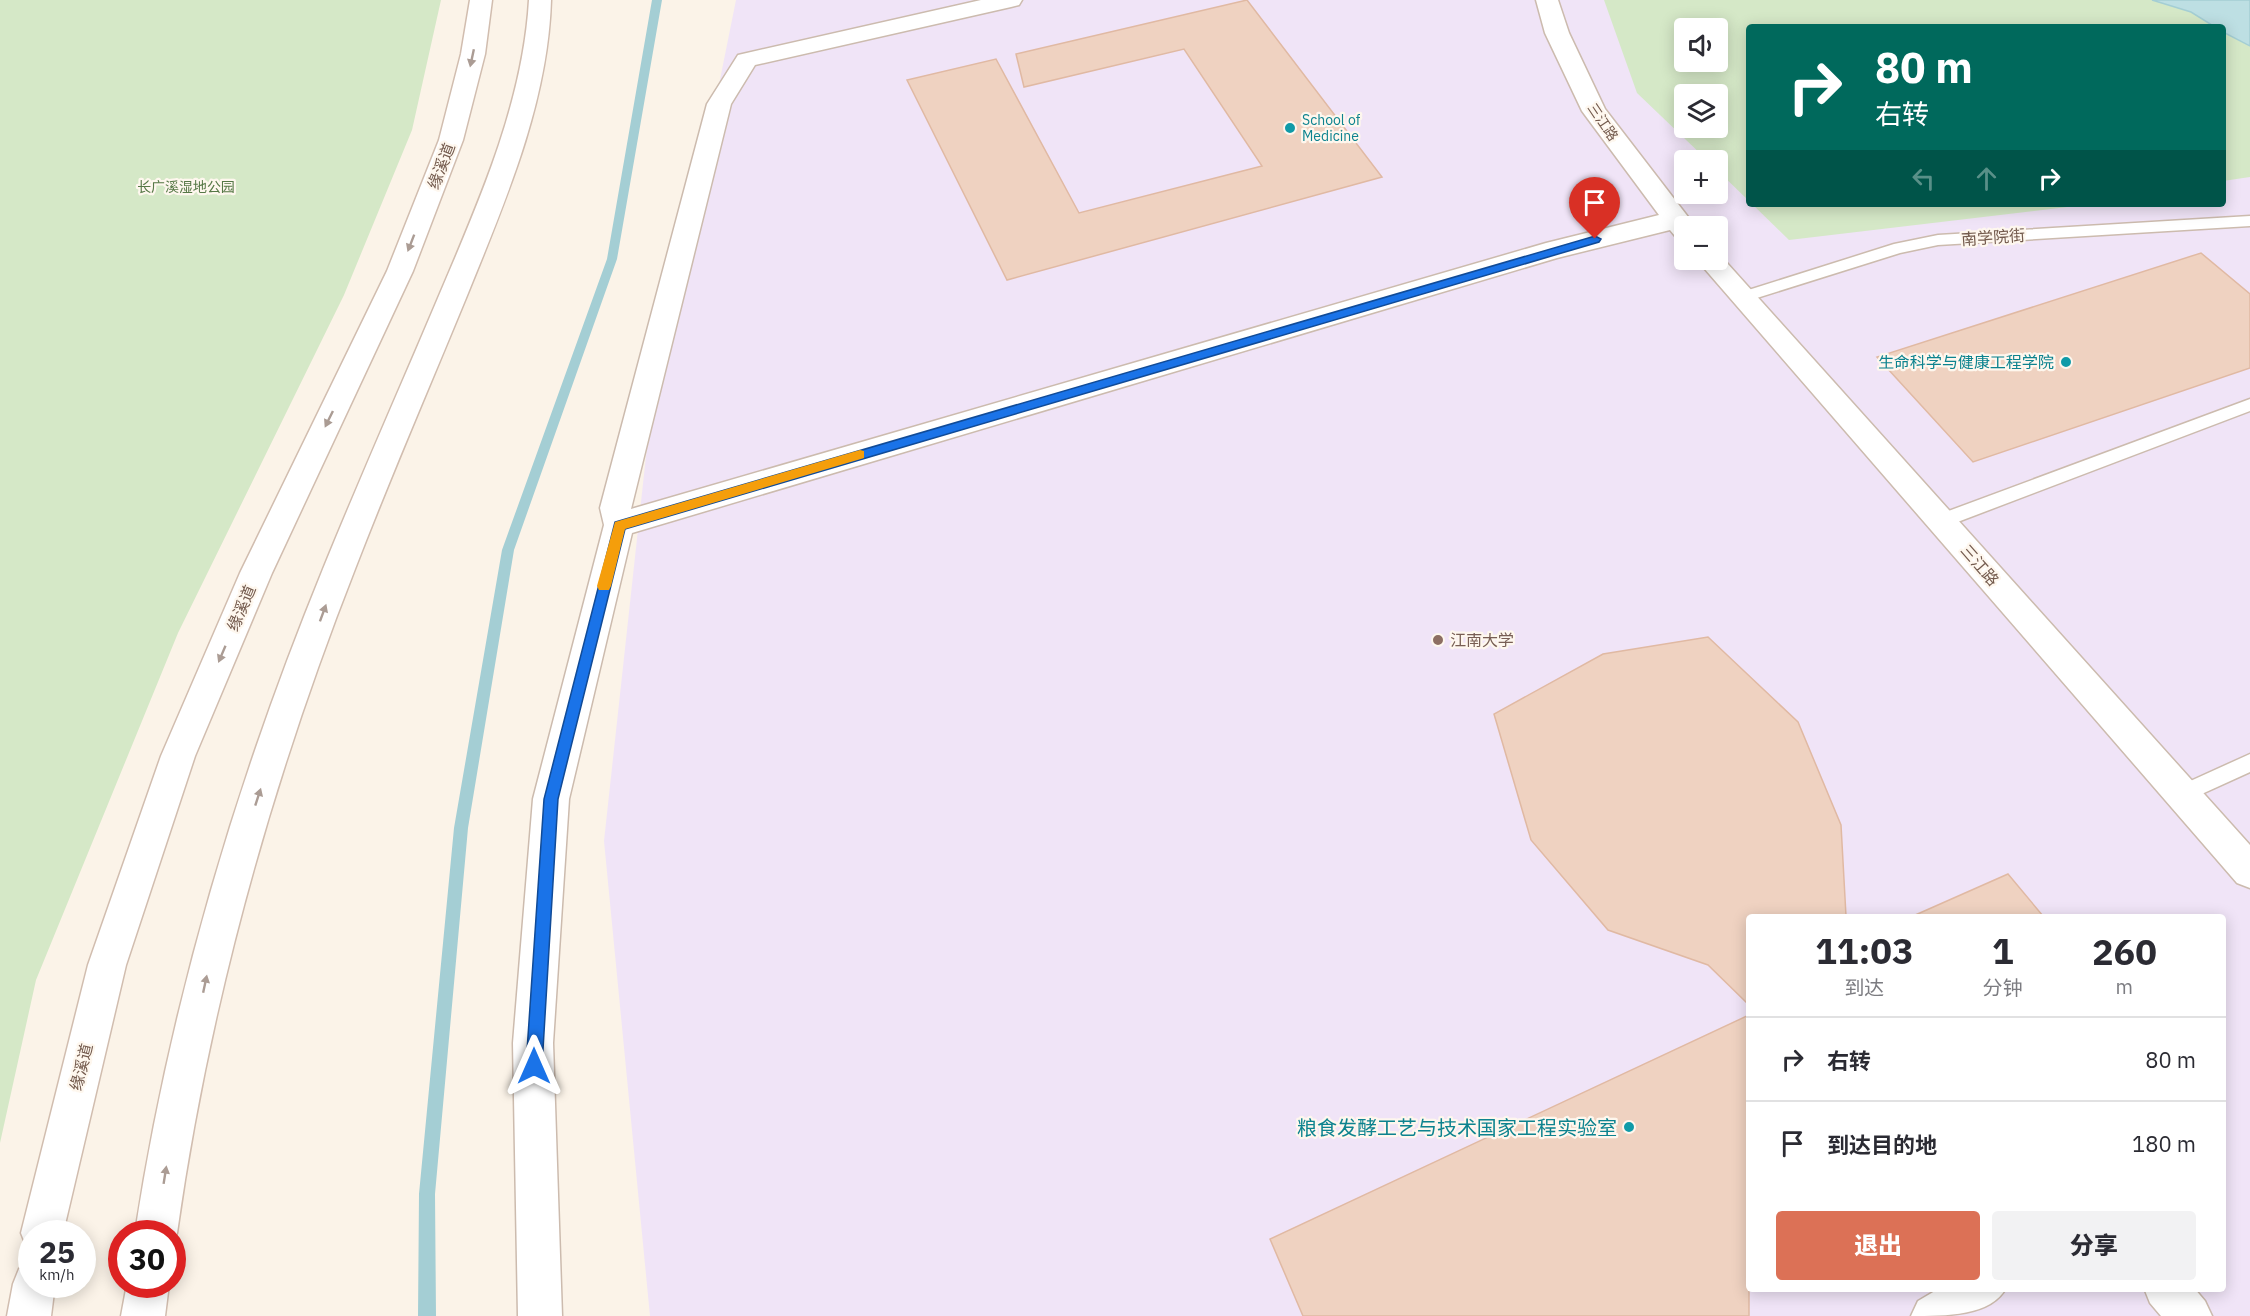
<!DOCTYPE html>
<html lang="zh">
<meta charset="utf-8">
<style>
:root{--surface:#fff;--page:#f2f2f3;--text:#2b2b33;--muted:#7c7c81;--line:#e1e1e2;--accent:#dc7156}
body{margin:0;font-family:"IBM Plex Sans","Noto Sans SC",sans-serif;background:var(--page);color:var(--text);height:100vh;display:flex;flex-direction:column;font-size:22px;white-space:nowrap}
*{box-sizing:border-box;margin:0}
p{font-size:20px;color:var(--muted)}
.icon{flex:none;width:33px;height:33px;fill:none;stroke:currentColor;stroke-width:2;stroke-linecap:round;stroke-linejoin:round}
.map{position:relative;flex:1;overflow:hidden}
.details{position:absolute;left:1746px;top:914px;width:480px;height:378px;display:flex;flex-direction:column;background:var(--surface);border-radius:6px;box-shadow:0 3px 15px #0003}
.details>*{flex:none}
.hud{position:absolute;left:1746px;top:24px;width:480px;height:183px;border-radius:6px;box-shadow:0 3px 15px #0003;background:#00695c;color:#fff;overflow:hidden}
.tools{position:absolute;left:1674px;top:18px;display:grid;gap:12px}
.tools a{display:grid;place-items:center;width:54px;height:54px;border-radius:6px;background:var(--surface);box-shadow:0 3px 15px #0003;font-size:30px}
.speed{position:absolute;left:18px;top:1220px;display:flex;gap:12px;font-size:30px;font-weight:700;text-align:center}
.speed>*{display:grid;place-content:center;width:78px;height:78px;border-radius:50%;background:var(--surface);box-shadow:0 3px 15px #0003;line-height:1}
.speed small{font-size:15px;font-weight:400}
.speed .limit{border:9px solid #d22;background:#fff;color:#111}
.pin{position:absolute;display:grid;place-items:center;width:51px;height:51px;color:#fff;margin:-62px -26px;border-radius:50% 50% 50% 0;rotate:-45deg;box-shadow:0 0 6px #0007}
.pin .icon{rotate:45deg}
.me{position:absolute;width:66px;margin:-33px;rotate:0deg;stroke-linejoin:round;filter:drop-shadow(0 0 4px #0008)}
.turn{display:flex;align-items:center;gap:21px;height:126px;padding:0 30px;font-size:27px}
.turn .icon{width:78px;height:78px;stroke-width:2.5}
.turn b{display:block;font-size:42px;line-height:51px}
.lanes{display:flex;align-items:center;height:57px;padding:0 30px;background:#0003;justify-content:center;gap:30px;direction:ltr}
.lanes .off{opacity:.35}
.eta{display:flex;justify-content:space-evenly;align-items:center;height:102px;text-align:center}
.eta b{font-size:36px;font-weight:800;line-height:42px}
.cta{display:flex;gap:12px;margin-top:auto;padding:12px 30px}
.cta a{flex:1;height:69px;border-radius:6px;background:var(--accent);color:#fff;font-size:24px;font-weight:800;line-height:69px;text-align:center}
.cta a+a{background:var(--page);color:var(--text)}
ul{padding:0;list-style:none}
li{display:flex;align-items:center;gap:18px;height:84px;padding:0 30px;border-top:2px solid var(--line)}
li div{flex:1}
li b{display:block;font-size:22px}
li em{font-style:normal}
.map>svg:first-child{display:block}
</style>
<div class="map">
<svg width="2250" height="1316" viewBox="0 0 2250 1316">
<rect width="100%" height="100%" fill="#fbf3e8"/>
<path fill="#f0e4f7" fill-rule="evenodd" d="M 736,0 L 2250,0 L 2250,1316 L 650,1316 L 604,841 L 648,438 ZM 1749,27 L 2223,27 L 2223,204 L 1749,204 ZM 1684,28 L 1718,28 L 1718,62 L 1684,62 ZM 1684,94 L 1718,94 L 1718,128 L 1684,128 ZM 1684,160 L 1718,160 L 1718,194 L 1684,194 ZM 1684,226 L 1718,226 L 1718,260 L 1684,260 ZM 1749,916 L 2223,916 L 2223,1288 L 1749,1288 Z"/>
<path fill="#d5e8c7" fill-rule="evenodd" d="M 0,0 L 441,0 L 412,130 L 344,295 L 178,633 L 36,980 L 0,1143 Z
M 1604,0 L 2152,0 L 2191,12 L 2215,27 L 1749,27 L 1749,201 L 1718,171 L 1718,160 L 1707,160 L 1637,93 ZM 1684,28 L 1718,28 L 1718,62 L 1684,62 ZM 1684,94 L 1718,94 L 1718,128 L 1684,128 Z
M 2223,32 L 2250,46 L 2250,177 L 2223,181 Z
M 1752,204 L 2092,204 L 1789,240 Z"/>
<path fill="#bddfe3" stroke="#a4ced4" stroke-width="1.5" d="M 2152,0 L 2250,0 L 2250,46 L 2223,32 L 2223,27 L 2215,27 L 2191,12 Z"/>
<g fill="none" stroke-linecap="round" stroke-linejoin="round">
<path fill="#a4ced4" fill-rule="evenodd" d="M 652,0 L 662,0 L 617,259 L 514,550 L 468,828 L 435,1194 L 436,1316 L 418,1316 L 419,1194 L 454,828 L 502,550 L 607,259 Z"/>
</g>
<path fill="#efd2c1" stroke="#e0b9a3" stroke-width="1.5" d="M 1247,0 L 1382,177 L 1007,280 L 907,80 L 996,59 L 1079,213 L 1262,166 L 1184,49 L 1024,87 L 1016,54 Z
M 2201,253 L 2250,294 L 2250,368 L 1973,462 L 1877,357 Z
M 1708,637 L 1798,722 L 1841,825 L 1846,916 L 1749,916 L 1749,1005 L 1708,965 L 1608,930 L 1531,840 L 1494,714 L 1603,654 Z
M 2008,874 L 2043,916 L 1913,916 Z
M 1749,1015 L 1749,1316 L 1303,1316 L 1270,1239 Z"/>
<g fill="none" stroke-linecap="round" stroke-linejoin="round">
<g stroke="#ccbbae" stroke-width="3">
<path id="service" d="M 2250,216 L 2250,226 L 1938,245 L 1900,253 L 1744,302 L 1737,297 L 1739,293 L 1894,244 L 1938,235 Z
M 2250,399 L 2250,411 L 1947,526 L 1935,526 L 1933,521 L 1935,516 Z
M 2250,754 L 2250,772 L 2182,803 L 2175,800 L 2172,794 L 2175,788 Z"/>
</g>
<g stroke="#ccbbae" stroke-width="3">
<path id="minor" d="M 981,0 L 1022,0 L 1019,5 L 1011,7 L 755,65 L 731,104 L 631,509 L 1546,243 L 1659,215 L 1582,111 L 1545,33 L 1536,0 L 1558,0 L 1569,33 L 1605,109 L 1695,226 L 1684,226 L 1684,239 L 1675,236 L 1670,230 L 1557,258 L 632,533 L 569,799 L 553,1043 L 562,1316 L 518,1316 L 513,1043 L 533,799 L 604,525 L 600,508 L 707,104 L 738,55 Z
M 1718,253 L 2250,845 L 2250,888 L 2237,883 L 1697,260 L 1718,260 Z
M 1940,1288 L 2006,1288 C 1991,1316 1946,1316 1911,1316 L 1918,1301 Z
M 2144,1288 L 2194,1288 L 2205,1301 L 2212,1316 L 2161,1316 L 2150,1303 Z"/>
</g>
<g stroke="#d1bdaf" stroke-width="3">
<path id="secondary" d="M 470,0 L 492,0 L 485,54 L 463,140 L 413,271 L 272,573 L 195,756 L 126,965 L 63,1233 L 32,1233 L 32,1250 L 27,1248 L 21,1233 L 88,965 L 161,756 L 240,573 L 387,271 L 439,140 L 461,54 Z
M 529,0 L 551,0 C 548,104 504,204 466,298 C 429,388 390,478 355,569 C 271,783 209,1006 177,1233 L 172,1244 L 172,1233 L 135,1233 C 170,1005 236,782 323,569 C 360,478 400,388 438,298 C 478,204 523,104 529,0 Z
M 32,1264 L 32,1284 L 55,1284 L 51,1316 L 7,1316 L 13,1284 L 19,1269 Z
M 127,1284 L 169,1284 L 165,1316 L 121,1316 Z"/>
</g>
<use href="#service" fill="#fff" fill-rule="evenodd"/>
<use href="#minor" fill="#fff" fill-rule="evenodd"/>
<use href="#secondary" fill="#fff" fill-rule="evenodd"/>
</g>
<defs><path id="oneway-solid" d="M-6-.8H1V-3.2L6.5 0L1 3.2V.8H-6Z" transform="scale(1.5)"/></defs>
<g fill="#ab9c94">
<use href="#oneway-solid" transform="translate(472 58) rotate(102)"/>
<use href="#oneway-solid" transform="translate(411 243) rotate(111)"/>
<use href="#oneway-solid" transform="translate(329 419) rotate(116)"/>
<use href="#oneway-solid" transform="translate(323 613) rotate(-70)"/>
<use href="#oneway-solid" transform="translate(222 654) rotate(113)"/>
<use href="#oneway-solid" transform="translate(258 797) rotate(-72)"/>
<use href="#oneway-solid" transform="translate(205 984) rotate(-78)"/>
<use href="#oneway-solid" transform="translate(165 1175) rotate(-81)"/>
</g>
<path fill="#1a73e8" stroke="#114b97" stroke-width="1.5" d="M 1595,236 L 1601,239 L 1599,242 L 625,529 L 558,799 L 542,1066 L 540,1072 L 534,1074 L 528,1072 L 526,1066 L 544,799 L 615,522 Z"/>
<path fill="#f59e0b" d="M 860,450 L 864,451 L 864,458 L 625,529 L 611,586 L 609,590 L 599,590 L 597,586 L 615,522 Z"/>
<g fill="#0f9aa8" stroke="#fef7ee" stroke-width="2">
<circle cx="1290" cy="128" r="6"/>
<circle cx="2066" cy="362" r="6"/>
<circle cx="1629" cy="1127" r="6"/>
</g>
<circle fill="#8d6e63" stroke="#fef7ee" stroke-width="2" cx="1438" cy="640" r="6"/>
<g text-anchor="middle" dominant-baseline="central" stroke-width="4.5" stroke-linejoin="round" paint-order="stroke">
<g font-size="14" fill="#0d838f" stroke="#fef7ee" text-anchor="start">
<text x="1302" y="120">School of<tspan x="1302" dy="16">Medicine</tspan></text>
</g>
<g font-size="14" fill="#735a4d" stroke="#fef7ee">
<text transform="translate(1603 122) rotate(56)">三江路</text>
</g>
<g font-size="14" fill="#567846" stroke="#fef7ee">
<text x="186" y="187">长广溪湿地公园</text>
</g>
<g font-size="16" fill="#735a4d" stroke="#fef7ee">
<text transform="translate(441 166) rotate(-69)">缘溪道</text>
<text transform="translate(1993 237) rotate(-4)">南学院街</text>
<text transform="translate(1980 565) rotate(49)">三江路</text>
<text transform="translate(241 608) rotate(-67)">缘溪道</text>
<text transform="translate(81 1067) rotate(-76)">缘溪道</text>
</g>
<g font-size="16" fill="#0d838f" stroke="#fef7ee" text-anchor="end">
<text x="2054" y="362">生命科学与健康工程学院</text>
</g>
<g font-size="16" fill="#785e54" stroke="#fef7ee" text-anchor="start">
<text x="1450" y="640">江南大学</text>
</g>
<g font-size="20" fill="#0d838f" stroke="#fef7ee" text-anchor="end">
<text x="1617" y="1127">粮食发酵工艺与技术国家工程实验室</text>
</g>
</g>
</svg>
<div class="tools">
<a><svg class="icon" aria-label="sound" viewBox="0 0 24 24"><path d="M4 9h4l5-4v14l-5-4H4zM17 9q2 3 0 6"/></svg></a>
<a><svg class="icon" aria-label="layers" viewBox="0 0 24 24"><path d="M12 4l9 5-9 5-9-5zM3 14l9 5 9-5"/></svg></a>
<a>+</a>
<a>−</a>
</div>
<div class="speed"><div>25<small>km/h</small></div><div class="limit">30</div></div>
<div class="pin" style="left:1595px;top:239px;background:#d93025"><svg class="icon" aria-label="arrive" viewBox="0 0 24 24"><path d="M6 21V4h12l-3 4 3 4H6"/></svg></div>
<svg class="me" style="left:534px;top:1066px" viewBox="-20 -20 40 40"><path d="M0-17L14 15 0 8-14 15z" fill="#1a73e8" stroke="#fff" stroke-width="4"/></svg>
<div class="hud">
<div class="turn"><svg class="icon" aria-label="right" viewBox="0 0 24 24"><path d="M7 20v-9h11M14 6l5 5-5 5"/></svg><div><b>80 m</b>右转</div></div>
<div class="lanes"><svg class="icon off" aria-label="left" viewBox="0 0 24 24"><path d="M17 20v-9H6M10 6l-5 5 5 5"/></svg><svg class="icon off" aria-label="ahead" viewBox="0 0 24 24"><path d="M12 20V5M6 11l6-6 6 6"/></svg><svg class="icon" aria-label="right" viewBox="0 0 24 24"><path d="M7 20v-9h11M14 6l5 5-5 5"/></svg></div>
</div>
<section class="details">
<div class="eta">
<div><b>11:03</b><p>到达</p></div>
<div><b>1</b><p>分钟</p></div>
<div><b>260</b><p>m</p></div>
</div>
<ul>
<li><svg class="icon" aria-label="right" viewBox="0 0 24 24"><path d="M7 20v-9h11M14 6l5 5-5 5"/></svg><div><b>右转</b></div><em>80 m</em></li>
<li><svg class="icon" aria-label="arrive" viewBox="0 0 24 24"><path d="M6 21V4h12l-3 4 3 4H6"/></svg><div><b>到达目的地</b></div><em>180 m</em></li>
</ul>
<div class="cta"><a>退出</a><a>分享</a></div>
</section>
</div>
